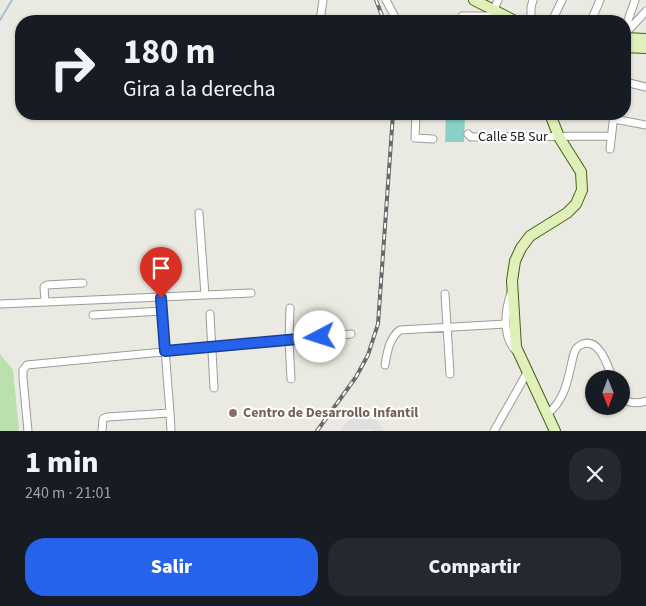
<!DOCTYPE html>
<html lang="es">
<meta charset="utf-8">
<style>
:root{--surface:#171b24;--page:#242831;--text:#f1f3f6;--muted:#9ea1a6;--accent:#2563eb}
body{margin:0;font-family:"Source Sans 3",sans-serif;background:var(--page);color:var(--text);height:100vh;display:flex;flex-direction:column;font-size:19px;white-space:nowrap}
*{box-sizing:border-box;margin:0}
p{font-size:16px;color:var(--muted)}
.icon{flex:none;width:28px;height:28px;fill:none;stroke:currentColor;stroke-width:2;stroke-linecap:round;stroke-linejoin:round}
.map{position:relative;height:431px;overflow:hidden}
.side{display:flex;flex-direction:column;background:var(--surface);flex:1}
.side>*{flex:none}
.top-card{position:absolute;left:15px;top:15px;width:616px;height:105px;border-radius:20px;box-shadow:0 1px 4px #0004;background:#171b24;color:var(--text);overflow:hidden}
.needle{width:32px;rotate:179deg}
.tools{position:absolute;left:585px;top:370px;display:grid;gap:10px}
.tools a{display:grid;place-items:center;width:45px;height:45px;border-radius:50%;background:var(--surface);box-shadow:0 1px 4px #0004;font-size:25px}
.pin{position:absolute;display:grid;place-items:center;width:42px;height:42px;color:#fff;margin:-51px -21px;border-radius:50% 50% 50% 0;rotate:-45deg;box-shadow:0 0 5px #0007}
.pin .icon{rotate:45deg}
.me{position:absolute;width:55px;margin:-28px;rotate:265deg;stroke-linejoin:round;filter:drop-shadow(0 0 4px #0008)}
.turn{display:flex;align-items:center;gap:18px;height:105px;padding:0 25px;font-size:22px}
.turn .icon{width:65px;height:65px;stroke-width:2.5}
.turn b{display:block;font-size:35px;line-height:42px}
.round{display:grid;place-items:center;flex:none;width:52px;height:52px;border-radius:20px;background:var(--page)}
.headline{display:flex;align-items:center;justify-content:space-between;height:85px;padding:0 25px}
h1{font-size:30px;font-weight:800;line-height:38px}
.primary-button{display:flex;gap:10px;margin-top:auto;padding:10px 25px}
.primary-button a{flex:1;height:58px;border-radius:20px;background:var(--accent);color:#fff;font-size:20px;font-weight:800;line-height:58px;text-align:center}
.primary-button a+a{background:var(--page);color:var(--text)}
.map>svg:first-child{display:block}
</style>
<div class="map">
<svg width="646" height="431" viewBox="0 0 646 431">
<rect width="100%" height="100%" fill="#ebeae2"/>
<path fill="#bae0ad" d="M 0,354 L 13,370 L 19,431 L 0,431 Z"/>
<path fill="#89d1c7" d="M 446,115 L 465,116 L 464,142 L 445,142 Z"/>
<path fill="#dfdfdf" d="M 357,414 L 378,421 L 383,431 L 375,431 L 372,429 L 340,431 L 348,421 Z"/>
<g fill="none" stroke-linecap="round" stroke-linejoin="round">
<path stroke="#a7bfd4" stroke-width="2" d="M 0,20 L 12,0"/>
<g stroke="#9c9c9c" stroke-width="9">
<path id="minor" d="M 386,0 L 397,21
M 462,16 L 491,16 L 498,0
M 320,21 L 323,0
M 531,21 L 531,7 L 533,0
M 552,21 L 562,0
M 591,21 L 600,0
M 625,29 L 635,0
M 625,34 L 646,11
M 625,82 L 646,87
M 416,114 L 415,138 L 433,139
M 614,119 L 646,125
M 468,134 L 471,137 L 611,136
M 610,149 L 614,114
M 511,293 C 505,310 502,335 515,350
M 445,294 L 450,374
M 205,295 L 251,293
M 45,302 L 44,287 L 47,285 L 83,283
M 0,304 L 161,297
M 290,308 L 289,340 L 291,379
M 210,314 L 214,388
M 93,315 L 162,311
M 385,365 C 387,353 389,338 400,330 L 506,324
M 621,396 C 628,404 636,404 646,401
M 170,413 L 161,297 L 205,295 L 199,213
M 547,414 C 563,402 567,384 571,366 C 572,362 573,355 575,351 C 576,348 580,345 583,344 C 600,338 608,367 613,379
M 28,431 L 23,378 L 23,370 L 27,365 L 351,334
M 102,431 L 103,419 L 107,417 L 170,413 L 171,431
M 494,431 L 528,371"/>
</g>
<g stroke="#466211" stroke-width="12">
<path id="secondary" d="M 474,0 L 515,21
M 625,38 L 646,39
M 625,47 L 646,48
M 550,114 L 559,137 L 581,172 L 582,190 L 576,204 L 567,213 L 530,236 L 521,248 L 515,261 L 512,281 L 516,347 L 555,431"/>
</g>
<use href="#minor" stroke="#fff" stroke-width="7"/>
<use href="#secondary" stroke="#e0f0bb" stroke-width="10"/>
<g stroke="#696969" stroke-width="4">
<path id="rail" d="M 376,0 L 384,21
M 317,431 L 356,377 L 368,355 L 378,324 L 393,114"/>
</g>
<use href="#rail" stroke="#fff" stroke-width="2" stroke-dasharray="5.5" stroke-linecap="butt"/>
</g>
<g fill="none" stroke-linecap="round" stroke-linejoin="round">
<g stroke="#184099" stroke-width="12">
<path id="route" d="M 161,298 L 165,351 L 320,337"/>
</g>
<use href="#route" stroke="#2563eb" stroke-width="9"/>
</g>
<circle fill="#8d6e63" stroke="#fff" stroke-width="2" cx="233" cy="413" r="5"/>
<g text-anchor="middle" dominant-baseline="central" stroke-width="4.5" stroke-linejoin="round" paint-order="stroke">
<g font-size="14" fill="#1b1b1b" stroke="#fff">
<text x="513" y="137">Calle 5B Sur</text>
</g>
<g font-size="14" font-weight="bold" fill="#785e54" stroke="#fff" text-anchor="start">
<text x="243" y="413">Centro de Desarrollo Infantil</text>
</g>
</g>
</svg>
<div class="tools">
<a><svg class="needle" viewBox="-14 -14 28 28"><path d="M0-13l5 13h-10z" fill="#e53935"/><path d="M0 13l5-13h-10z" fill="#9ea1a6"/></svg></a>
</div>
<div class="pin" style="left:161px;top:298px;background:#d93025"><svg class="icon" aria-label="arrive" viewBox="0 0 24 24"><path d="M6 21V4h12l-3 4 3 4H6"/></svg></div>
<svg class="me" style="left:320px;top:337px" viewBox="-20 -20 40 40"><circle r="19" fill="#fff"/><path d="M0-13L10 11 0 6-10 11z" fill="#2563eb"/></svg>
<div class="top-card">
<div class="turn"><svg class="icon" aria-label="right" viewBox="0 0 24 24"><path d="M7 20v-9h11M14 6l5 5-5 5"/></svg><div><b>180 m</b>Gira a la derecha</div></div>
</div>
</div>
<section class="side">
<div class="headline"><div><h1>1 min</h1><p>240 m · 21:01</p></div><a class="round"><svg class="icon" aria-label="close" viewBox="0 0 24 24"><path d="M6 6l12 12M18 6L6 18"/></svg></a></div>
<div class="primary-button"><a>Salir</a><a>Compartir</a></div>
</section>
